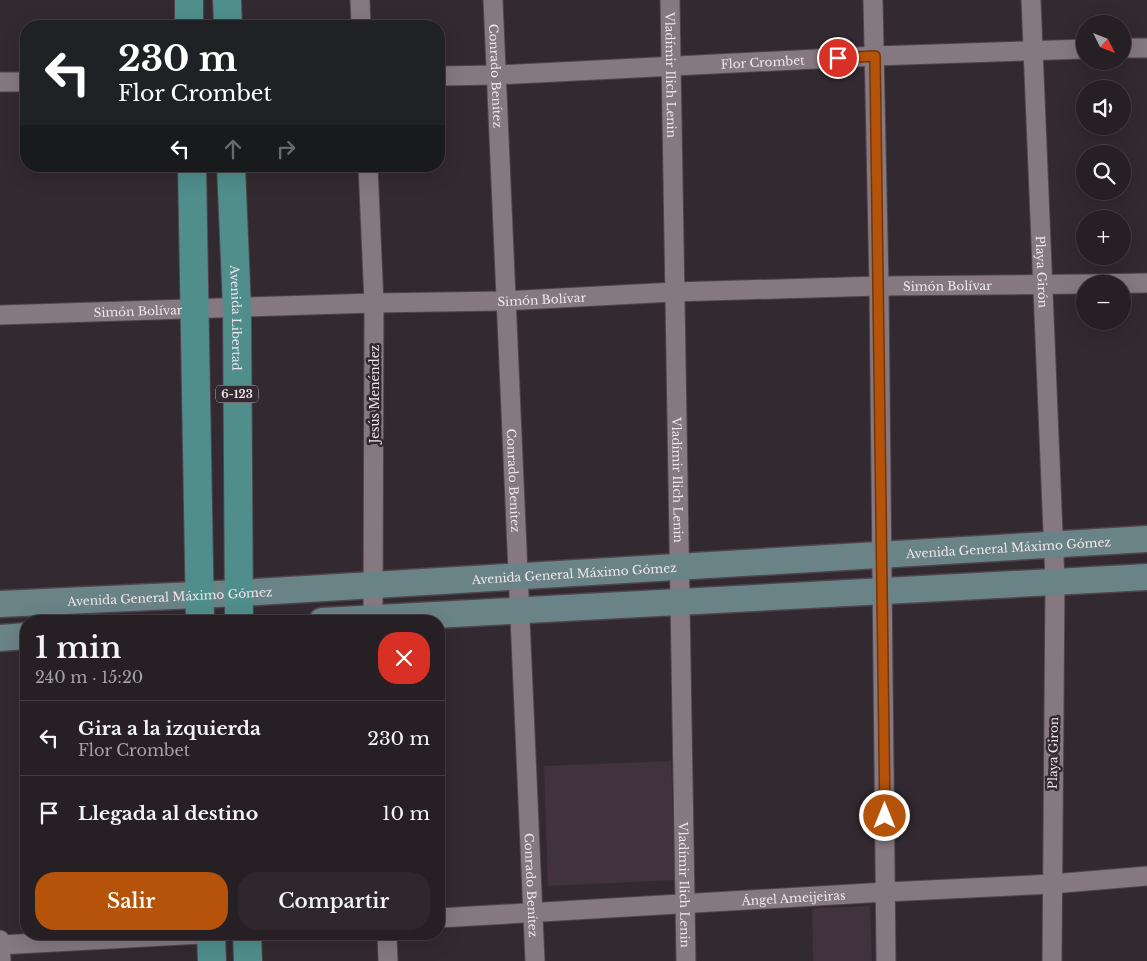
<!DOCTYPE html>
<html lang="es">
<meta charset="utf-8">
<style>
:root{--surface:#261f24;--page:#2e272c;--text:#f1f3f6;--muted:#a4a2a6;--line:#423d41;--accent:#b45309}
body{margin:0;font-family:"Libre Baskerville",serif;background:var(--page);color:var(--text);height:100vh;display:flex;flex-direction:column;font-size:19px;white-space:nowrap}
*{box-sizing:border-box;margin:0}
p{font-size:16px;color:var(--muted)}
.icon{flex:none;width:28px;height:28px;fill:none;stroke:currentColor;stroke-width:2;stroke-linecap:round;stroke-linejoin:round}
.map{position:relative;flex:1;overflow:hidden}
.sheet{position:absolute;left:20px;top:615px;width:425px;height:325px;display:flex;flex-direction:column;background:var(--surface);border-radius:20px;box-shadow:0 5px 20px #0002,0 0 0 1px var(--line)}
.sheet>*{flex:none}
.top-card{position:absolute;left:20px;top:20px;width:425px;height:152px;border-radius:20px;box-shadow:0 5px 20px #0002,0 0 0 1px var(--line);background:#202124;color:#fff;overflow:hidden}
.needle{width:32px;rotate:132deg}
.fabs{position:absolute;left:1076px;top:15px;display:grid;gap:10px}
.fabs a{display:grid;place-items:center;width:55px;height:55px;border-radius:50%;background:var(--surface);box-shadow:0 5px 20px #0002,0 0 0 1px var(--line);font-size:25px}
.pin{position:absolute;display:grid;place-items:center;width:42px;height:42px;color:#fff;margin:-21px;border:2px solid #fff;border-radius:50%;box-shadow:0 1px 5px #0007}
.me{position:absolute;width:55px;margin:-28px;rotate:0deg;stroke-linejoin:round;filter:drop-shadow(0 0 4px #0008)}
.turn{display:flex;align-items:center;gap:18px;height:105px;padding:0 15px;font-size:22px}
.turn .icon{width:65px;height:65px;stroke-width:2.5}
.turn b{display:block;font-size:35px;line-height:42px}
.lanes{display:flex;align-items:center;height:48px;padding:0 15px;background:#0003;justify-content:center;gap:25px;direction:ltr}
.lanes .off{opacity:.35}
.round{display:grid;place-items:center;flex:none;width:52px;height:52px;border-radius:20px;background:var(--page)}
.summary{display:flex;align-items:center;justify-content:space-between;height:85px;padding:0 15px}
h1{font-size:30px;font-weight:600;line-height:38px}
.primary-button{display:flex;gap:10px;margin-top:auto;padding:10px 15px}
.primary-button a{flex:1;height:58px;border-radius:20px;background:var(--accent);color:#fff;font-size:20px;font-weight:600;line-height:58px;text-align:center}
.primary-button a+a{background:var(--page);color:var(--text)}
ul{padding:0;list-style:none}
li{display:flex;align-items:center;gap:15px;height:75px;padding:0 15px;border-top:1px solid var(--line)}
li div{flex:1}
li b{display:block;font-size:19px}
li em{font-style:normal}
.map>svg:first-child{display:block}
</style>
<div class="map">
<svg width="1147" height="961" viewBox="0 0 1147 961">
<rect width="100%" height="100%" fill="#332930"/>
<path fill="#42323d" d="M 671,761 L 675,880 L 548,886 L 544,766 Z
M 870,906 L 872,961 L 813,961 L 812,908 Z"/>
<g fill="none" stroke-linecap="round" stroke-linejoin="round">
<g stroke="#4e444b" stroke-width="21">
<g id="street">
<path d="M 360,0 L 361,26"/>
<path id="s1" d="M 493,0 L 535,961"/>
<path id="s2" d="M 670,0 L 686,961"/>
<path d="M 873,0 L 879,286 L 886,961"/>
<path id="s3" d="M 1031,0 L 1055,581 L 1052,961"/>
<path d="M 1122,48 L 1147,48"/>
<path id="s4" d="M 439,76 L 496,75 L 875,56 L 1085,49"/>
<path d="M 0,82 L 26,82"/>
<path d="M 368,166 L 374,303 L 373,621"/>
<path d="M 1087,284 L 1147,283"/>
<path id="s5" d="M 0,315 L 374,303 L 505,301 L 674,292 L 879,286 L 1085,284"/>
<path id="s6" d="M 439,918 L 886,892 L 1052,884 L 1147,876"/>
<path d="M 387,934 L 388,961"/>
<path d="M 0,940 L 1,961"/>
<path d="M 0,945 L 202,934"/>
</g>
</g>
<g stroke="#4e444b" stroke-width="29">
<g id="secondary">
<path id="s7" d="M 0,604 L 239,593 L 1147,539"/>
<path d="M 322,621 L 1147,577"/>
<path d="M 0,638 L 26,636"/>
</g>
</g>
<g stroke="#4e444b" stroke-width="30">
<g id="primary">
<path d="M 189,0 L 189,26"/>
<path d="M 227,0 L 228,26"/>
<path d="M 192,166 L 200,621"/>
<path id="s8" d="M 231,166 L 237,309 L 239,621"/>
<path d="M 211,934 L 212,961"/>
<path d="M 247,934 L 248,961"/>
</g>
</g>
<use href="#street" stroke="#857881" stroke-width="19"/>
<use href="#secondary" stroke="#6a8386" stroke-width="26"/>
<use href="#primary" stroke="#508e8b" stroke-width="28"/>
</g>
<g fill="none" stroke-linecap="round" stroke-linejoin="round">
<g stroke="#753606" stroke-width="12">
<path id="route" d="M 838,58 L 875,56 L 885,816"/>
</g>
<use href="#route" stroke="#b45309" stroke-width="9"/>
</g>
<g text-anchor="middle" dominant-baseline="central" stroke-width="5" stroke-linejoin="round" paint-order="stroke">
<rect fill="#332930" stroke="#b6adb3" stroke-width="1" x="216" y="385.5" width="42" height="17" rx="4"/>
<g font-size="11" font-weight="bold" fill="#eee6eb">
<text x="237" y="394">6-123</text>
</g>
<g font-size="12" fill="#eee6eb" stroke="#332930">
<text stroke="none"><textPath href="#s4" startOffset="324">Flor Crombet</textPath></text>
<text stroke="none"><textPath href="#s1" startOffset="76">Conrado Benítez</textPath></text>
<text stroke="none"><textPath href="#s2" startOffset="75">Vladímir Ilich Lenin</textPath></text>
<text stroke="none"><textPath href="#s3" startOffset="272">Playa Girón</textPath></text>
<text stroke="none"><textPath href="#s5" startOffset="948">Simón Bolívar</textPath></text>
<text stroke="none"><textPath href="#s5" startOffset="542">Simón Bolívar</textPath></text>
<text stroke="none"><textPath href="#s5" startOffset="138">Simón Bolívar</textPath></text>
<text stroke="none"><textPath href="#s8" startOffset="152">Avenida Libertad</textPath></text>
<text transform="translate(374 394) rotate(-90)">Jesús Menéndez</text>
<text stroke="none"><textPath href="#s1" startOffset="481">Conrado Benítez</textPath></text>
<text stroke="none"><textPath href="#s2" startOffset="480">Vladímir Ilich Lenin</textPath></text>
<text stroke="none"><textPath href="#s7" startOffset="1010">Avenida General Máximo Gómez</textPath></text>
<text stroke="none"><textPath href="#s7" startOffset="575">Avenida General Máximo Gómez</textPath></text>
<text stroke="none"><textPath href="#s7" startOffset="170">Avenida General Máximo Gómez</textPath></text>
<text transform="translate(1053 753) rotate(-89)">Playa Giron</text>
<text stroke="none"><textPath href="#s1" startOffset="886">Conrado Benítez</textPath></text>
<text stroke="none"><textPath href="#s2" startOffset="885">Vladímir Ilich Lenin</textPath></text>
<text stroke="none"><textPath href="#s6" startOffset="355">Ángel Ameijeiras</textPath></text>
</g>
</g>
</svg>
<div class="fabs">
<a><svg class="needle" viewBox="-14 -14 28 28"><path d="M0-13l5 13h-10z" fill="#e53935"/><path d="M0 13l5-13h-10z" fill="#a4a2a6"/></svg></a>
<a><svg class="icon" aria-label="sound" viewBox="0 0 24 24"><path d="M4 9h4l5-4v14l-5-4H4zM17 9q2 3 0 6"/></svg></a>
<a><svg class="icon" aria-label="search" viewBox="0 0 24 24"><circle cx="10" cy="10" r="6"/><path d="M15 15l6 6"/></svg></a>
<a>+</a>
<a>−</a>
</div>
<div class="pin" style="left:838px;top:58px;background:#d93025"><svg class="icon" aria-label="arrive" viewBox="0 0 24 24"><path d="M6 21V4h12l-3 4 3 4H6"/></svg></div>
<svg class="me" style="left:885px;top:816px" viewBox="-20 -20 40 40"><circle r="17" fill="#b45309" stroke="#fff" stroke-width="3"/><path d="M0-11L8 9 0 5-8 9z" fill="#fff"/></svg>
<div class="top-card">
<div class="turn"><svg class="icon" aria-label="left" viewBox="0 0 24 24"><path d="M17 20v-9H6M10 6l-5 5 5 5"/></svg><div><b>230 m</b>Flor Crombet</div></div>
<div class="lanes"><svg class="icon" aria-label="left" viewBox="0 0 24 24"><path d="M17 20v-9H6M10 6l-5 5 5 5"/></svg><svg class="icon off" aria-label="ahead" viewBox="0 0 24 24"><path d="M12 20V5M6 11l6-6 6 6"/></svg><svg class="icon off" aria-label="right" viewBox="0 0 24 24"><path d="M7 20v-9h11M14 6l5 5-5 5"/></svg></div>
</div>
<section class="sheet">
<div class="summary"><div><h1>1 min</h1><p>240 m · 15:20</p></div><a class="round" style="background:#d93025;color:#fff"><svg class="icon" aria-label="close" viewBox="0 0 24 24"><path d="M6 6l12 12M18 6L6 18"/></svg></a></div>
<ul>
<li><svg class="icon" aria-label="left" viewBox="0 0 24 24"><path d="M17 20v-9H6M10 6l-5 5 5 5"/></svg><div><b>Gira a la izquierda</b><p>Flor Crombet</p></div><em>230 m</em></li>
<li><svg class="icon" aria-label="arrive" viewBox="0 0 24 24"><path d="M6 21V4h12l-3 4 3 4H6"/></svg><div><b>Llegada al destino</b></div><em>10 m</em></li>
</ul>
<div class="primary-button"><a>Salir</a><a>Compartir</a></div>
</section>
</div>
